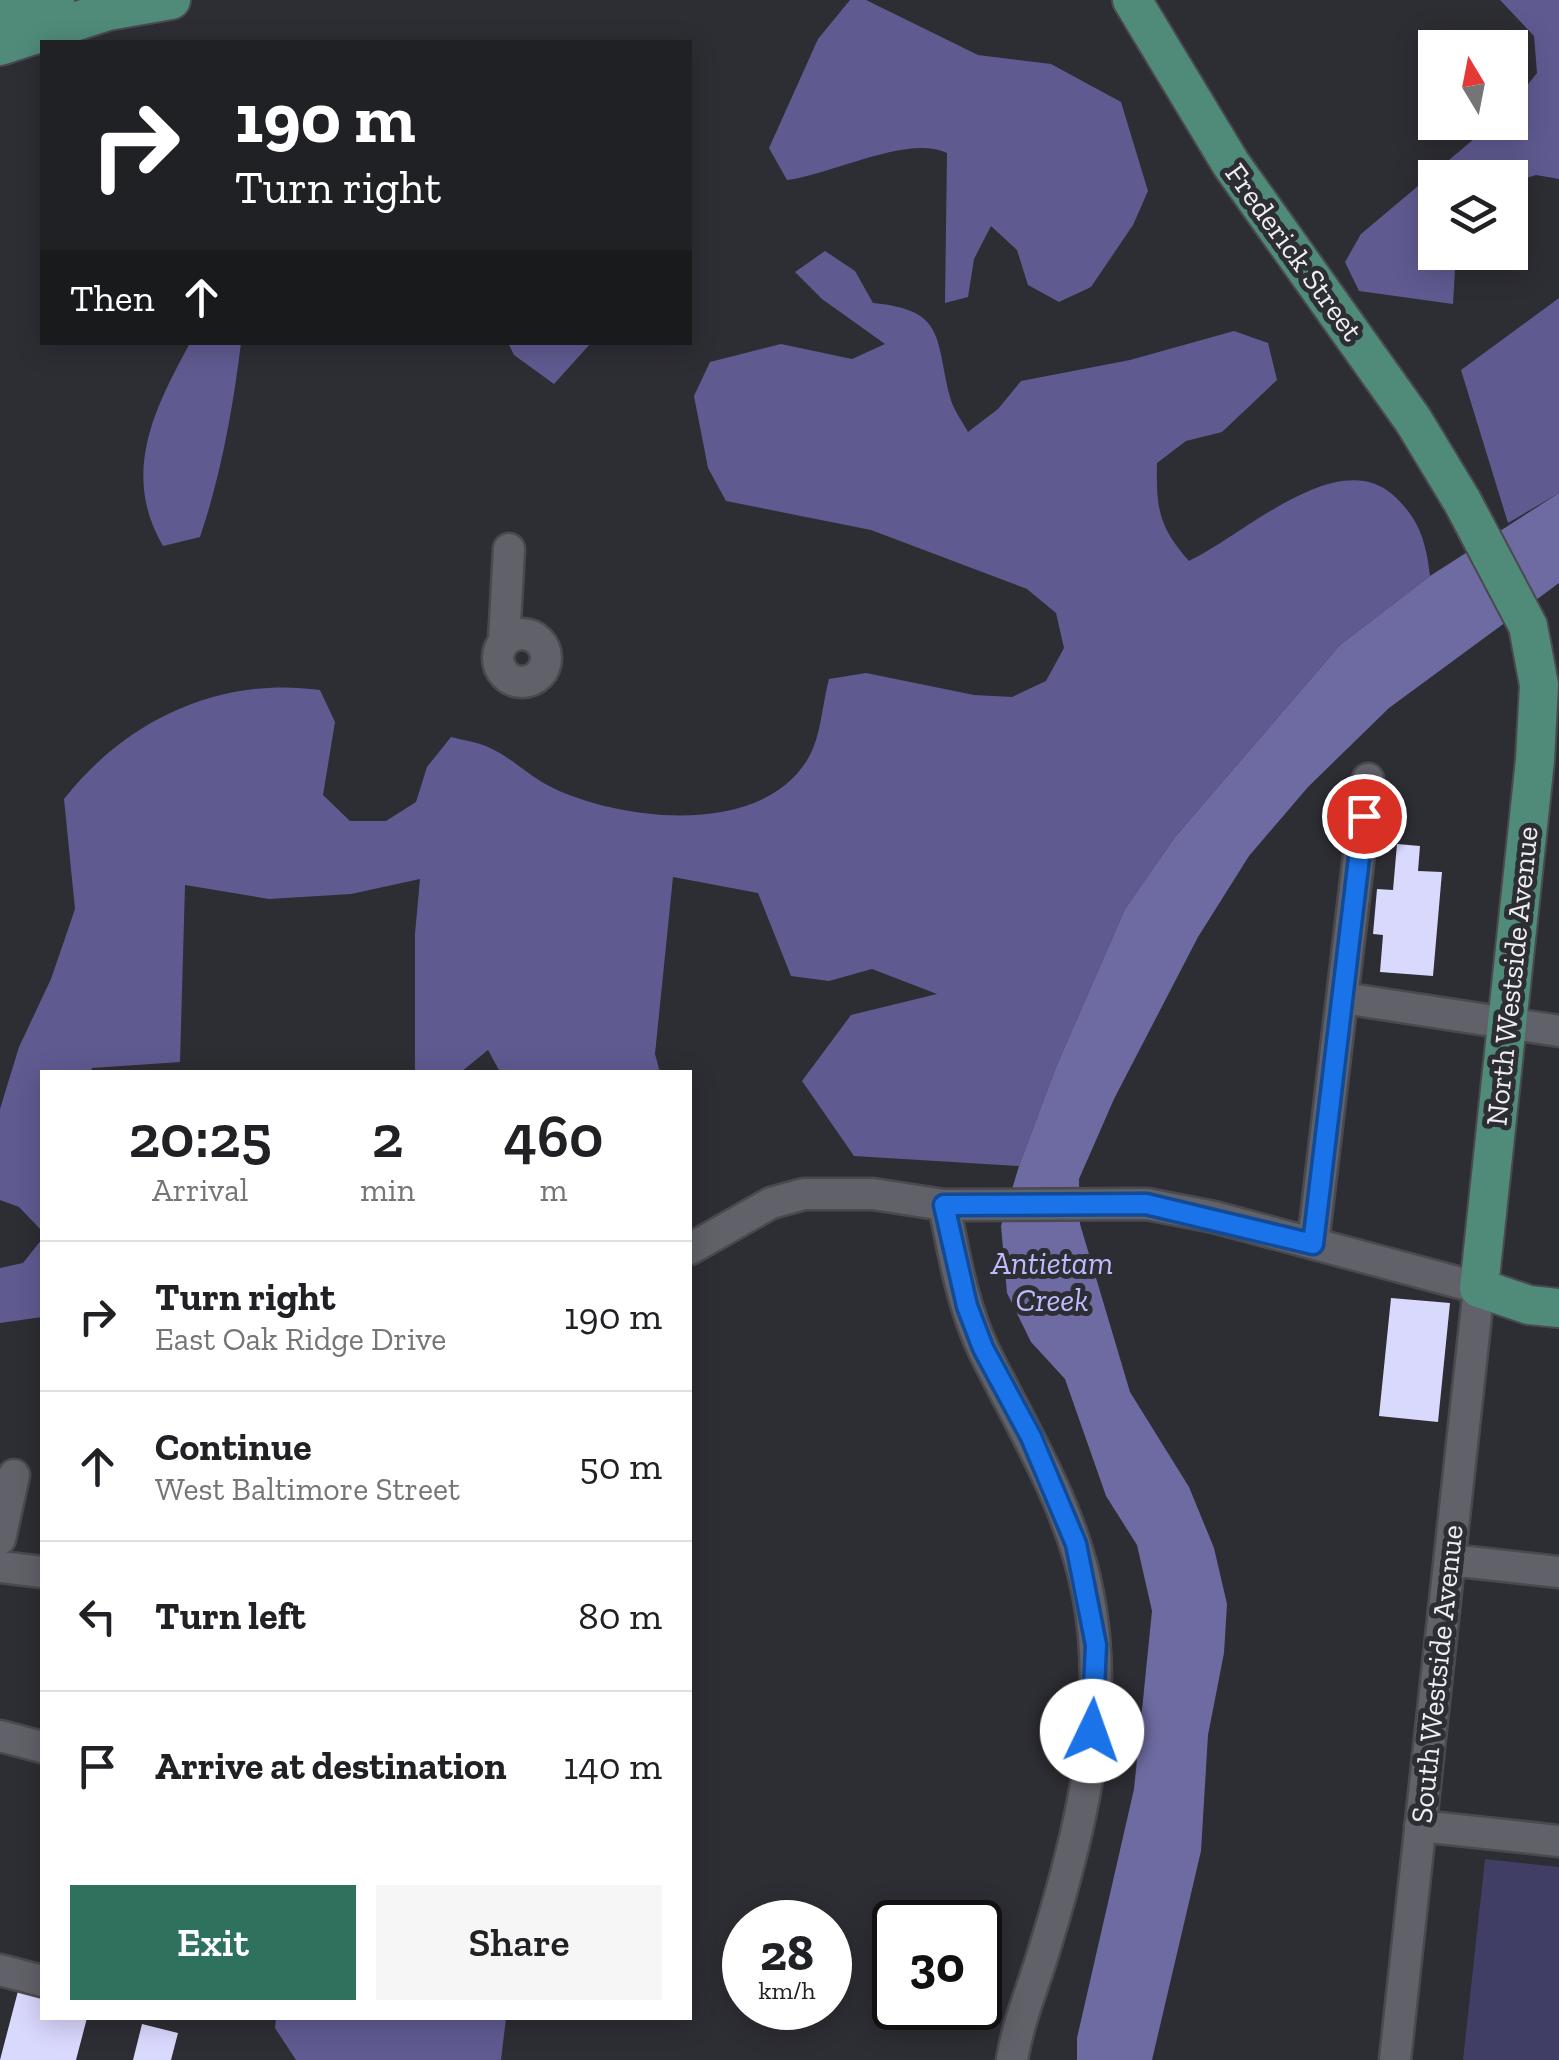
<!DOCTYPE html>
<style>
:root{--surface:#fff;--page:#f6f6f6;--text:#202124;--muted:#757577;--line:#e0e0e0;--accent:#2e725d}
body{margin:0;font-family:"Zilla Slab",serif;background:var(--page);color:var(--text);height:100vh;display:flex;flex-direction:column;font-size:38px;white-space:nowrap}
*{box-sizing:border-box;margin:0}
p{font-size:32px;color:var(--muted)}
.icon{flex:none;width:55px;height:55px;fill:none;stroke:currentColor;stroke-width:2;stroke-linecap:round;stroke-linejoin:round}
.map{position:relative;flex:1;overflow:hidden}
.drawer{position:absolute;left:40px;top:1070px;width:652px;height:950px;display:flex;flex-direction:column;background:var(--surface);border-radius:0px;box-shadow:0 5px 25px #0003}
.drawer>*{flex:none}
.guide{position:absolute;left:40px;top:40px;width:652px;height:305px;border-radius:0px;box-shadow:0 5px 25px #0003;background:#202124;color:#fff;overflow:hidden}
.needle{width:65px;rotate:350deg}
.controls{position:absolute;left:1418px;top:30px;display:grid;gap:20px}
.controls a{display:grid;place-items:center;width:110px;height:110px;border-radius:0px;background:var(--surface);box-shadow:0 5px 25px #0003;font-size:50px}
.speed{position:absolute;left:722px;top:1900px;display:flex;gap:20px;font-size:50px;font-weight:700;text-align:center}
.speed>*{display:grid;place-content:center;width:130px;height:130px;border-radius:50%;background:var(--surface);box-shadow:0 5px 25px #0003;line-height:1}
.speed small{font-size:25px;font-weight:400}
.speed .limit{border:5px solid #111;border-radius:15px;background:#fff;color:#111}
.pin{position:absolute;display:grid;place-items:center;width:85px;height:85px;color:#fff;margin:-42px;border:5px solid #fff;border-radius:50%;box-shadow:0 2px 10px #0007}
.me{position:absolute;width:110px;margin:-55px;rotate:3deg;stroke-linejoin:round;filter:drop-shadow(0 0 8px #0008)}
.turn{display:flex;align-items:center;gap:35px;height:210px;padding:0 30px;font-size:45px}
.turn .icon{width:130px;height:130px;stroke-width:2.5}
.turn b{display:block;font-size:70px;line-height:85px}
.then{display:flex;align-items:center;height:95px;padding:0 30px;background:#0003;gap:20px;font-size:38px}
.eta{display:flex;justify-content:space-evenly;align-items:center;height:170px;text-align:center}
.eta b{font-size:60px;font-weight:600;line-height:70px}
.button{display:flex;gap:20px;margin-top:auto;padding:20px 30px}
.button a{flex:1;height:115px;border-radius:0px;background:var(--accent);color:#fff;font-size:40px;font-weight:600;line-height:115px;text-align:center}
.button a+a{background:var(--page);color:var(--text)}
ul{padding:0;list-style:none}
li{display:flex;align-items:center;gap:30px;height:150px;padding:0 30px;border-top:2px solid var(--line)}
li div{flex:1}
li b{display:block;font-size:38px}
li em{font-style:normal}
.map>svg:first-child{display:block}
</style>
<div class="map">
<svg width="1559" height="2060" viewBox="0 0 1559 2060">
<rect width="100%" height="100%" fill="#2d2d34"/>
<path fill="#413e66" d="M 1485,1859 L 1559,1867 L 1559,2060 L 1463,2060 Z"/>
<path fill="#5f5b91" d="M 850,0 L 866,0 L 978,55 L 1051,64 L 1121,102 L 1148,191 L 1133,225 L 1091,287 L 1059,302 L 1028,285 L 1017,250 L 991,226 L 974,259 L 968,297 L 945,303 L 947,153 C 909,134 833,174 787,180 L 769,148 L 818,39 Z
M 1500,0 L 1559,0 L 1559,179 L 1536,175 L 1510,183 L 1510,178 L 1435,178 L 1435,252 L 1456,253 L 1453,304 L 1359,291 L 1345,262 L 1361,234 L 1493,123 L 1510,122 L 1510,107 L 1537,73 L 1534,36 Z
M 825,251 L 855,271 L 873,303 C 946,310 935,338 950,397 C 953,409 962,421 968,432 L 998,409 L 1021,381 L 1130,360 L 1234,331 L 1268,343 L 1277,380 L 1222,432 L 1186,441 L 1157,463 C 1156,509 1159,527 1189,561 C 1241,537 1336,446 1392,494 C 1419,518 1426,541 1430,576 L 1340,645 L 1175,837 L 1125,909 L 1056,1067 L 1019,1166 L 854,1156 L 802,1081 L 851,1015 L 937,994 L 872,969 L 829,981 L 791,976 L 758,893 L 673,877 L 655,1054 L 660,1072 L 500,1072 L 488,1050 L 461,1072 L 415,1072 L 415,934 L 420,879 L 351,894 L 269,899 L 185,885 L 180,1062 L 92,1068 L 91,1072 L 42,1072 L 42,1231 L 19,1207 L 0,1200 L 0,1109 L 19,1047 L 51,979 L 75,909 L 64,799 C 126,720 220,676 320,690 L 335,722 L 323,795 L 350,821 L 386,821 L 416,802 L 427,767 L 451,737 C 463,740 477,742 488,747 C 511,757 530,777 553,788 C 624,822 768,838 811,753 C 821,733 823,701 829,679 L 866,673 L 974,695 L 1012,697 L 1046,681 L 1064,648 L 1056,613 L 1027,589 L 871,530 L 726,501 L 708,468 L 694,396 L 710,362 L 781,344 L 852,359 L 885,344 L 822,299 L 795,272 Z
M 1559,298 L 1559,493 L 1508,523 L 1461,370 Z
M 190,343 L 241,343 C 233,408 221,475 200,537 L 163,546 C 121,474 154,409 190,343 Z
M 508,343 L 591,343 L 554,384 L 514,355 Z
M 42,1239 L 42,1317 L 0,1323 L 0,1268 L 23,1263 Z
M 276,2018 L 506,2018 L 501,2060 L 296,2060 L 275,2028 Z"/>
<path fill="#6e6ba2" d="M 1559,493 L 1559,583 L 1389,708 L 1308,787 L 1249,856 L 1198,937 L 1114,1099 L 1079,1179 L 1080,1224 L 1130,1392 L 1189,1487 L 1214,1548 L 1227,1604 L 1224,1653 L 1208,1735 L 1201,1851 L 1152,2060 L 1077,2060 L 1077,2038 L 1134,1789 L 1152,1611 L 1137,1545 L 1106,1496 L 1065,1379 L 1031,1342 L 1007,1293 L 1001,1226 L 1019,1166 L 1056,1067 L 1125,909 L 1175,837 L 1340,645 L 1430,576 Z"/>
<path fill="#d9d8fd" d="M 1397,844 L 1420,846 L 1418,871 L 1442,872 L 1433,976 L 1380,972 L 1383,935 L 1373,934 L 1377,889 L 1393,890 Z
M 1391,1298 L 1450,1303 L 1438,1422 L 1379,1416 Z
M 18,1991 L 42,1997 L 42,2018 L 87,2018 L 76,2060 L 0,2060 Z
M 142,2024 L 178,2033 L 171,2060 L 133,2060 Z"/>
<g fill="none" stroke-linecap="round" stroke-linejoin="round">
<g stroke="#49494f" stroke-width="35">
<path id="minor" d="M498 658a24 24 0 1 1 48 0a24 24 0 1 1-48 0Z
M 504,641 L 509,549
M 1343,998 L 1559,1031
M 944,1205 C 954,1254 962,1305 984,1351 C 1023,1430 1071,1505 1088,1594 C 1111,1710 1080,1833 1046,1944 C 1035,1982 1018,2021 1012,2060
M 1313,1243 L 1368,779
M 690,1249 L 771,1203 L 804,1194 L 873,1194 L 944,1205 L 1147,1204 L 1214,1217 L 1479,1288 L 1395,2060
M 0,1539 L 14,1475
M 1450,1560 L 1559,1572
M 0,1567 L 42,1572
M 0,1736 L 42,1747
M 1420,1826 L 1559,1841
M 0,1970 L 42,1981"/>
</g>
<g stroke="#49494f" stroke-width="42">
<path id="major" d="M 1132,0 L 1231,164 L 1413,420 L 1462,501 L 1528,626 L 1539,685 L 1535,760 L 1479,1288 L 1529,1305 L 1559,1308
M 0,16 L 55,0
M 0,46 L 108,11 L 171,0"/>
</g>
<use href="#minor" stroke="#616169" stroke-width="30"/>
<use href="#major" stroke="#508b79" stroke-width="38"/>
</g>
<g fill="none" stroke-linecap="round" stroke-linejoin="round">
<g stroke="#114b97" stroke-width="25">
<path id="route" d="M 1092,1731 L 1096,1645 L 1076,1544 L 1031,1437 L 983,1348 L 967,1306 L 944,1205 L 1146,1204 L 1313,1244 L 1364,816"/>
</g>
<use href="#route" stroke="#1a73e8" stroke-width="18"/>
</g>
<g text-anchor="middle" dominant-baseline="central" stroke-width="10" stroke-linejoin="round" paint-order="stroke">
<g font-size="30" fill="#ededf2" stroke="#2d2d34">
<text transform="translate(1294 252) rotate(54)">Frederick Street</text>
<text transform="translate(1512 976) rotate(-84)">North Westside Avenue</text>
<text transform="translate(1437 1674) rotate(-84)">South Westside Avenue</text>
</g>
<g font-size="32" font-style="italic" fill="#bebcfe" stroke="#2d2d34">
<text x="1052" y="1263">Antietam<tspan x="1052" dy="37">Creek</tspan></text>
</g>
</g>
</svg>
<div class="controls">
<a><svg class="needle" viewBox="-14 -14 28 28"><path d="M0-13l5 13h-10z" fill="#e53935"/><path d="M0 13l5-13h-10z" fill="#757577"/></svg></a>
<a><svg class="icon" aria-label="layers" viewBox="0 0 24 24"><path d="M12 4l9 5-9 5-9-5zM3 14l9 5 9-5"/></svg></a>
</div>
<div class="speed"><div>28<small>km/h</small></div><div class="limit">30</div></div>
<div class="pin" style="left:1364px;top:816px;background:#d93025"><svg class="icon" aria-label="arrive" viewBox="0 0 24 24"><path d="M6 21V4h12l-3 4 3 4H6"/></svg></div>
<svg class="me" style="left:1092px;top:1731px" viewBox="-20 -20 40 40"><circle r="19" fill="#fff"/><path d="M0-13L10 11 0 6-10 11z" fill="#1a73e8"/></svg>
<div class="guide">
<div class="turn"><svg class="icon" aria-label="right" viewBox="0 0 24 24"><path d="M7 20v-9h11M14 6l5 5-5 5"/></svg><div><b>190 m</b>Turn right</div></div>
<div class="then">Then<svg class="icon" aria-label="ahead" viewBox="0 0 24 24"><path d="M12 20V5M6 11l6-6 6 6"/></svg></div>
</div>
<section class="drawer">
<div class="eta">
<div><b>20:25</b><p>Arrival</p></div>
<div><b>2</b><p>min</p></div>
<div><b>460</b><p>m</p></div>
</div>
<ul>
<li><svg class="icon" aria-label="right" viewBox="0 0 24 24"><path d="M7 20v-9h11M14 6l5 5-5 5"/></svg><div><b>Turn right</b><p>East Oak Ridge Drive</p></div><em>190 m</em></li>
<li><svg class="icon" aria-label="ahead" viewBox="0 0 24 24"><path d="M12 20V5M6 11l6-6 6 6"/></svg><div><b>Continue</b><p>West Baltimore Street</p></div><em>50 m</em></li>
<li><svg class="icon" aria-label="left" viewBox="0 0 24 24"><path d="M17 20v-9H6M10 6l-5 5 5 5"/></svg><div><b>Turn left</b></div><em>80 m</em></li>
<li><svg class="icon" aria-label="arrive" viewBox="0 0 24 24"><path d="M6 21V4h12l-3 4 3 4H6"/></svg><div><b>Arrive at destination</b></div><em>140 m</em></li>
</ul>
<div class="button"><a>Exit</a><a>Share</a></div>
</section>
</div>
